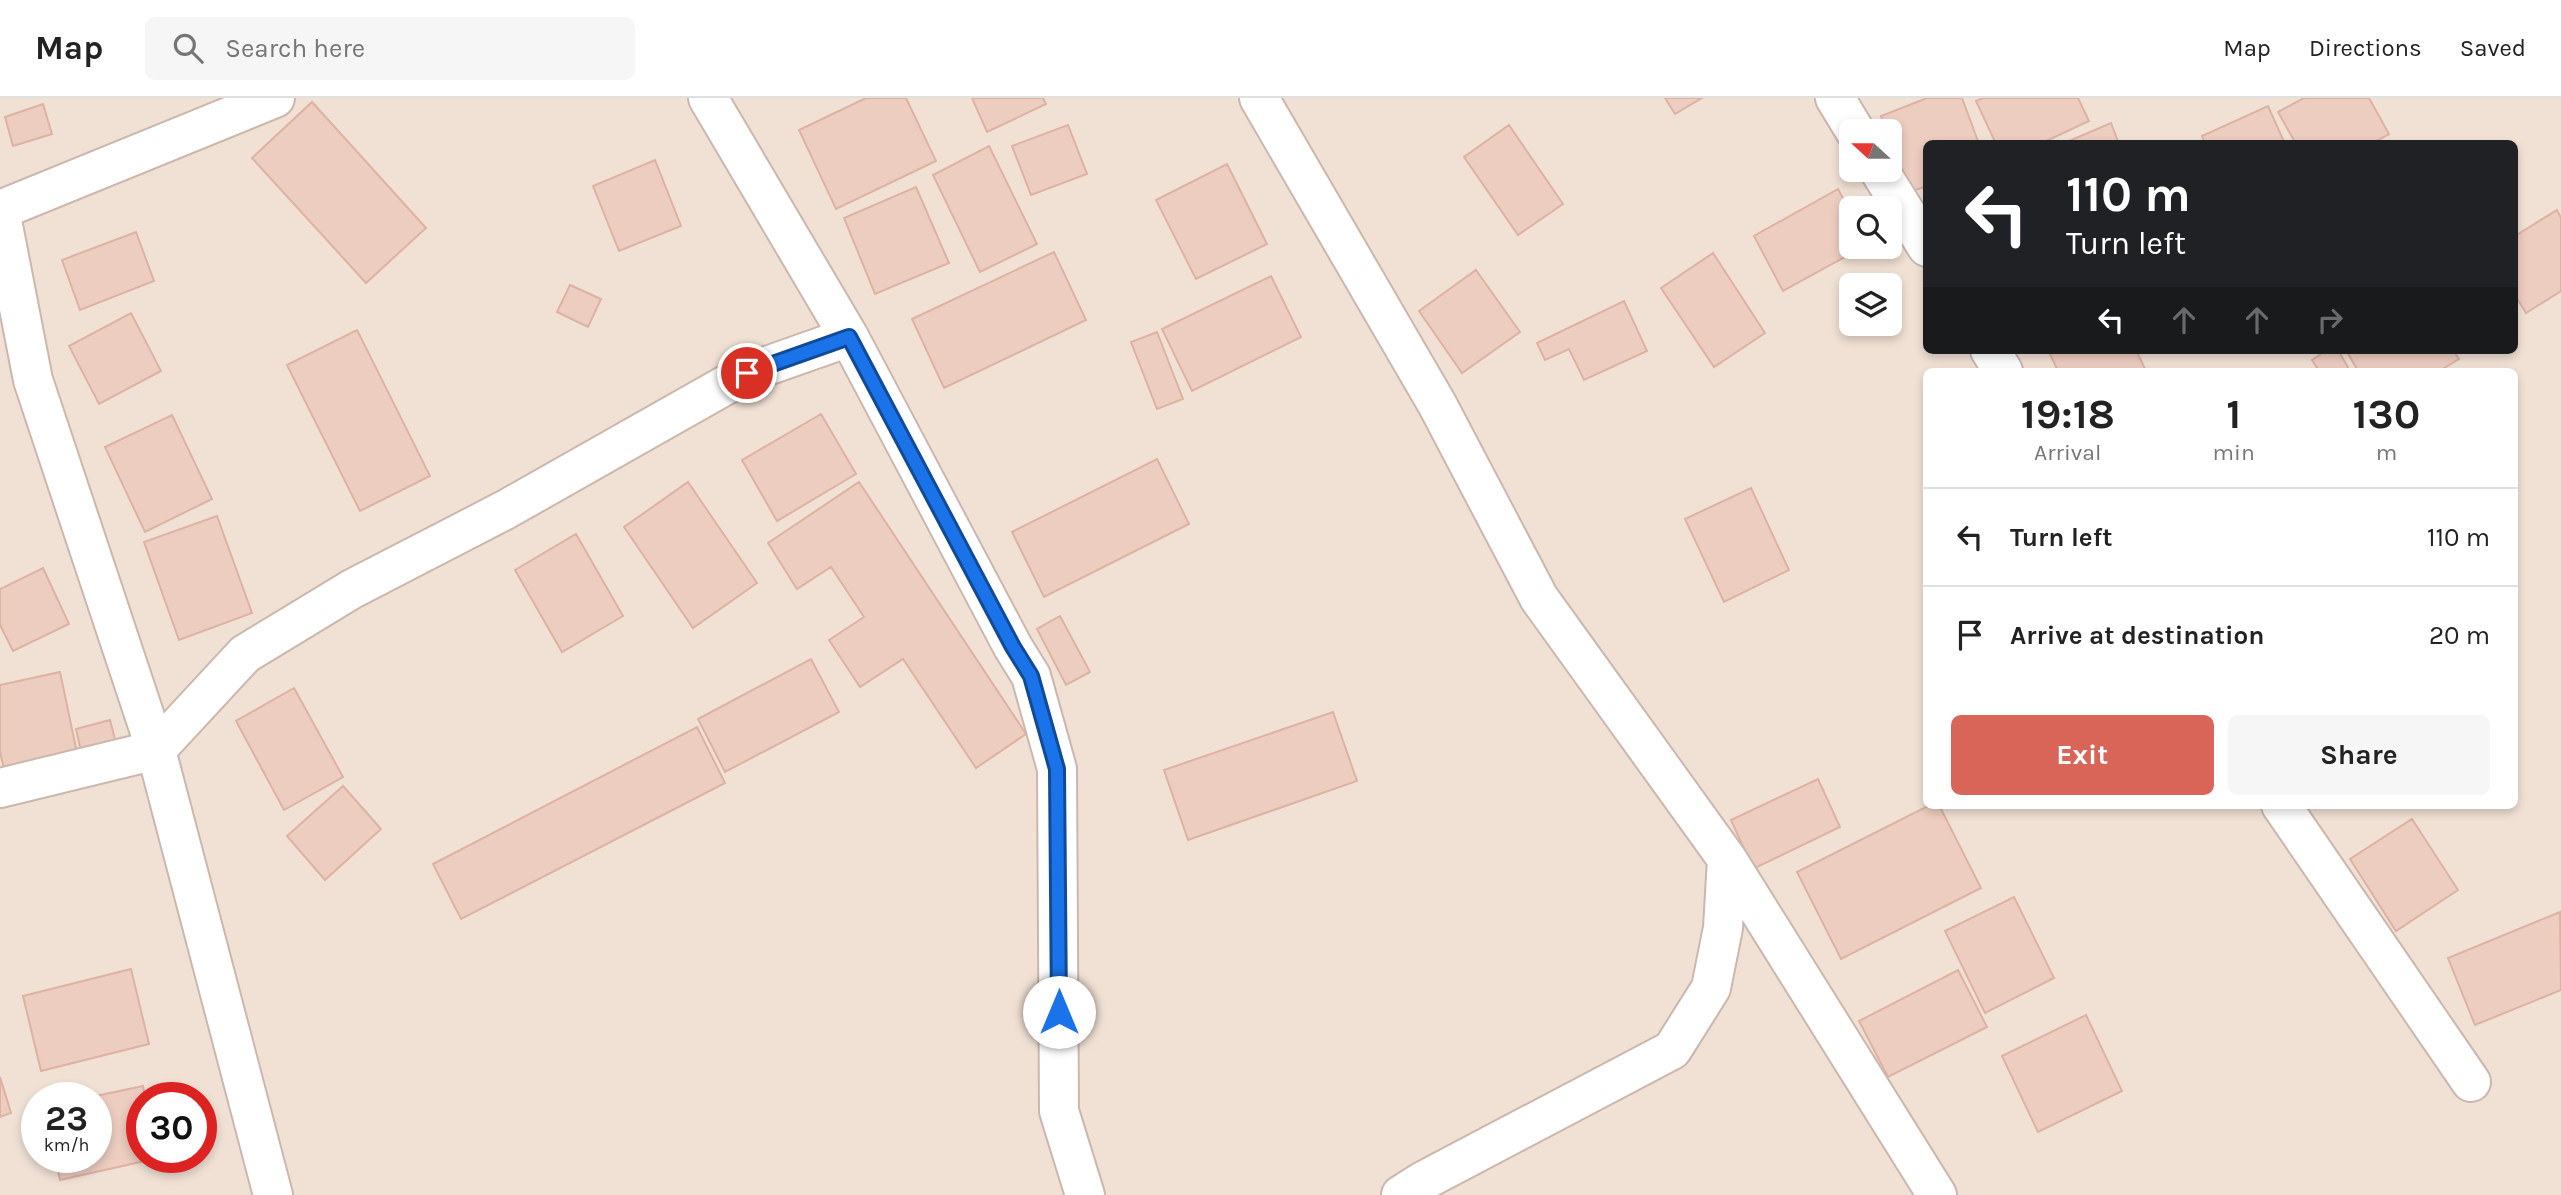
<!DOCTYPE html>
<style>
:root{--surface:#fff;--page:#f6f6f6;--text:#222;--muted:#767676;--line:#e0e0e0;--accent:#d86557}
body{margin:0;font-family:Karla,sans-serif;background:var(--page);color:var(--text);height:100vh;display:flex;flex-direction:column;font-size:26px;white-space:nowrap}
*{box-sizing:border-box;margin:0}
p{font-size:23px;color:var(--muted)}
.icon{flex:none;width:38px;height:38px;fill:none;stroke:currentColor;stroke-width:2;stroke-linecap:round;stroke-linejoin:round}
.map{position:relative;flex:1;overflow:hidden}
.sheet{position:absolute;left:1923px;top:270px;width:595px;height:441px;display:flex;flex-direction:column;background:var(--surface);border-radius:10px;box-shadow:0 4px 10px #0003}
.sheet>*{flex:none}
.hud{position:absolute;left:1923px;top:42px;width:595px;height:214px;border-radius:10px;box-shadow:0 4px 10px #0003;background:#202124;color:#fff;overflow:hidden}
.needle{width:46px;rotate:291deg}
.controls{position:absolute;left:1839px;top:21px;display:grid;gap:14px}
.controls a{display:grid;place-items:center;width:63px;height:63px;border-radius:10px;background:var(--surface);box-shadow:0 4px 10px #0003;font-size:35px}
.speed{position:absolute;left:21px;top:984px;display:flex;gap:14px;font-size:35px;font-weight:700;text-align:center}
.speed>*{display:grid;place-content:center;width:91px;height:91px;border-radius:50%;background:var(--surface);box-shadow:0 4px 10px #0003;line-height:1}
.speed small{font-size:18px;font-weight:400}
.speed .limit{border:10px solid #d22;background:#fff;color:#111}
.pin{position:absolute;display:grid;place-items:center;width:60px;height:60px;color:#fff;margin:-30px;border:4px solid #fff;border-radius:50%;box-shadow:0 2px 7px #0007}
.me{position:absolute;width:77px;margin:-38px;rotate:0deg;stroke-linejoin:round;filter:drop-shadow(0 0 5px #0008)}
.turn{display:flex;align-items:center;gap:24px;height:147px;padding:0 28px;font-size:32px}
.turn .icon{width:91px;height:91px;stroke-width:2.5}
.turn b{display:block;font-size:49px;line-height:60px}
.lanes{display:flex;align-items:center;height:66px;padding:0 28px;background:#0003;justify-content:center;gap:35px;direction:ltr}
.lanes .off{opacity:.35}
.eta{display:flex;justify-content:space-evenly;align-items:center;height:119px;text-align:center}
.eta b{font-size:42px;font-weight:700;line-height:49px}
.action{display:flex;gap:14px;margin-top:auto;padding:14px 28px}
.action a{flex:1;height:80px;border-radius:10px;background:var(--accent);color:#fff;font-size:28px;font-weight:700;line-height:80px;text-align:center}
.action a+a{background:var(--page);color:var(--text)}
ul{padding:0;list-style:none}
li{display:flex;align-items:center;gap:21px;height:98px;padding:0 28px;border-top:2px solid var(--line)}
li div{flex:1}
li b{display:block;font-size:26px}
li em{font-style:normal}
header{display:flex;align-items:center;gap:42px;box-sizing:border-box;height:98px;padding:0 35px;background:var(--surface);border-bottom:2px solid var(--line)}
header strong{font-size:33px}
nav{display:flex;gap:38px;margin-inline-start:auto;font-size:24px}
.search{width:490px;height:63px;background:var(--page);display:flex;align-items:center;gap:18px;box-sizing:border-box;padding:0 24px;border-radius:10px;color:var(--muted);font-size:26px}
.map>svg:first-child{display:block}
</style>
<header>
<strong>Map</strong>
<div class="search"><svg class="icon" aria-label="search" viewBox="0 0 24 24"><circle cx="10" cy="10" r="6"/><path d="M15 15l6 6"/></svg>Search here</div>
<nav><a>Map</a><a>Directions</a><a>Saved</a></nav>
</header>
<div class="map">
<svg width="2561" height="1097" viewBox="0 0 2561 1097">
<rect width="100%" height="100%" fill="#faf0e6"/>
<path fill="#f1e1d5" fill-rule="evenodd" d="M 0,0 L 2561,0 L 2561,1097 L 0,1097 ZM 1852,33 L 1890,33 L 1890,72 L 1852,72 ZM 1927,46 L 2515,46 L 2515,252 L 1927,252 ZM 1852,110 L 1890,110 L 1890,149 L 1852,149 ZM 1852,187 L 1890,187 L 1890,226 L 1852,226 ZM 1927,273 L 2515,273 L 2515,707 L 1927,707 ZM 37,999 L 96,999 L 96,1059 L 37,1059 ZM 142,999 L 201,999 L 201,1059 L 142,1059 Z"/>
<path fill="#edcdc0" stroke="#ddb2a2" stroke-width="2" d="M 866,0 L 906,0 L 936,63 L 836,111 L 799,32 Z
M 972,0 L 1043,0 L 1046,6 L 987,34 Z
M 1665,0 L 1702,0 L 1675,16 Z
M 1927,0 L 1962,0 L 1979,46 L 1927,46 L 1927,88 L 1910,94 L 1890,42 L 1890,33 L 1886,33 L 1881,18 Z
M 1983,0 L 2078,0 L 2089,23 L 2040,46 L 1996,46 L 1976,3 Z
M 2304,0 L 2369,0 L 2389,36 L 2371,46 L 2296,46 L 2278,14 Z
M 312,4 L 426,130 L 366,185 L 252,60 Z
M 43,6 L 52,36 L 13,48 L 5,19 Z
M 2268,8 L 2285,46 L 2205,46 L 2202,38 Z
M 2111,25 L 2119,46 L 2062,46 Z
M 1068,27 L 1087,76 L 1031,97 L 1012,48 Z
M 1509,27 L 1563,106 L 1518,137 L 1464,59 Z
M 989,48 L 1037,146 L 980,174 L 933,77 Z
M 655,62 L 681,128 L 619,153 L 593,88 Z
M 1227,66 L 1267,146 L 1196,181 L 1156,102 Z
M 916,89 L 949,165 L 875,196 L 844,120 Z
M 1838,91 L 1852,117 L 1852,149 L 1863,149 L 1783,193 L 1754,138 Z
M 2557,112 L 2561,120 L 2561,193 L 2526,215 L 2515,197 L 2515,138 Z
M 136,134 L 154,183 L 80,212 L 62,162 Z
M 1054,154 L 1086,222 L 944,290 L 912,221 Z
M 1713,155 L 1765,235 L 1714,269 L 1661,190 Z
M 1476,172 L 1520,234 L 1462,275 L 1419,213 Z
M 1271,178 L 1301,239 L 1192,293 L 1162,231 Z
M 570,187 L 601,201 L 588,229 L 557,214 Z
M 1624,203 L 1647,253 L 1584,282 L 1569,251 L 1545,262 L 1537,245 Z
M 131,215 L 161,273 L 99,306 L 69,248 Z
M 357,232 L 430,378 L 360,413 L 287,267 Z
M 1157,234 L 1183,301 L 1157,311 L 1131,244 Z
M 2048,252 L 2136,252 L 2146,273 L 2058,273 Z
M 2327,252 L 2338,252 L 2350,273 L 2319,273 L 2312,262 Z
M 2346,252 L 2453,252 L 2459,261 L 2439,273 L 2358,273 Z
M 821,316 L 856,376 L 777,423 L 742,362 Z
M 172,317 L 212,401 L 145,434 L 105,349 Z
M 1157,361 L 1189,426 L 1044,499 L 1012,434 Z
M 688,384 L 757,485 L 693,530 L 624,429 Z
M 859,384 L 1026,636 L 976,670 L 903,561 L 860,589 L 829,542 L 864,519 L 831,469 L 797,491 L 768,445 Z
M 1751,390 L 1789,472 L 1724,504 L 1685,421 Z
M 217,418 L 252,515 L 179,542 L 144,444 Z
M 576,436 L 623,518 L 562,554 L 515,472 Z
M 43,470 L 69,526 L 13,553 L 0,527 L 0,491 Z
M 1060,518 L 1090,574 L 1066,587 L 1037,531 Z
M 811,561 L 839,614 L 725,674 L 698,621 Z
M 60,574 L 77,655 L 4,671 L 0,654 L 0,587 Z
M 294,590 L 343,679 L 284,712 L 236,623 Z
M 1333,614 L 1357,683 L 1188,742 L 1164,672 Z
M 110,622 L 117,649 L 82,658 L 76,631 Z
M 697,629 L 725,685 L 461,821 L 433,766 Z
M 1818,681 L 1840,729 L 1753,771 L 1731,722 Z
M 343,688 L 381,731 L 325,782 L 287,738 Z
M 1930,707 L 1939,707 L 1981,790 L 1841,861 L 1797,774 Z
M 2412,721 L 2458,792 L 2396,833 L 2350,761 Z
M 2014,799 L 2054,880 L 1985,915 L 1945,833 Z
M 2560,814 L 2561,892 L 2475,927 L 2448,860 Z
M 131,871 L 149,946 L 41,973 L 23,898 Z
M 1958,872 L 1987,929 L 1888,979 L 1859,923 Z
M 2086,917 L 2122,993 L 2038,1034 L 2002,958 Z
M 0,979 L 11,1015 L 0,1019 Z
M 143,988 L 145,999 L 142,999 L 142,1059 L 158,1060 L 60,1082 L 55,1059 L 96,1059 L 96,999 L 91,999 Z"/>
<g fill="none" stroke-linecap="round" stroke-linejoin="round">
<g stroke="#cbb7ad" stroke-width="42">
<path id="minor" d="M 708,0 L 849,239 L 1013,549 L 1031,578 L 1057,671 L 1059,1013 L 1085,1097
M 1259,0 L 1437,306 L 1539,500 L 1727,761 L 1937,1097
M 1835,0 L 1855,33
M 1879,72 L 1927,149
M 0,112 L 33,282 L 156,652 L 273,1097
M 0,112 L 275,0
M 1990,252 L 2003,273
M 0,690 L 156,652 L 245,556 L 352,491 L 505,412 L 747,275 L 849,239
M 2281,707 L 2471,984
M 1401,1097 L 1423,1083 L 1672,952 L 1711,890 L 1723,830 L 1727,761"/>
</g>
<use href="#minor" stroke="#fff" stroke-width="38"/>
</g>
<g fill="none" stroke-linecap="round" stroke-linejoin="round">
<g stroke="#114b97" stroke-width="18">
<path id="route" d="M 747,275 L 849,239 L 1013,549 L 1031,578 L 1057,671 L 1059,914"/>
</g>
<use href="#route" stroke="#1a73e8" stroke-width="12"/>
</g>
</svg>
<div class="controls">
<a><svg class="needle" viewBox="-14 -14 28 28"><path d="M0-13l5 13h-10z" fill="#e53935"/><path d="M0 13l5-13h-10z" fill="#767676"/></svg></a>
<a><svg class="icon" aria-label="search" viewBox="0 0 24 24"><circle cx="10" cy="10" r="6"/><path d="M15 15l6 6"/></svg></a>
<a><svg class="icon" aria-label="layers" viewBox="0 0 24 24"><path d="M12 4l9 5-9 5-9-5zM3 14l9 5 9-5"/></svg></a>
</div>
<div class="speed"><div>23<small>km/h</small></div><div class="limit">30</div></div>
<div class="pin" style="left:747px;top:275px;background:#d93025"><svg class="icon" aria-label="arrive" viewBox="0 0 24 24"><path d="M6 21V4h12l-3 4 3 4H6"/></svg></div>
<svg class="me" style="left:1059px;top:914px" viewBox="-20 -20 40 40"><circle r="19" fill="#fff"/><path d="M0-13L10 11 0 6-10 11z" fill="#1a73e8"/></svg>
<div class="hud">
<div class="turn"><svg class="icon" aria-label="left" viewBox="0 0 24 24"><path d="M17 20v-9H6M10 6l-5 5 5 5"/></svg><div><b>110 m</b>Turn left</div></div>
<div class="lanes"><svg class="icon" aria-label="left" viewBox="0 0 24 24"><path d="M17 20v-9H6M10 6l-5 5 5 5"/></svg><svg class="icon off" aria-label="ahead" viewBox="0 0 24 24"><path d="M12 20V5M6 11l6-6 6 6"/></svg><svg class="icon off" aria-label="ahead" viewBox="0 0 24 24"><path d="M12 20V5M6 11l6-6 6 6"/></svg><svg class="icon off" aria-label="right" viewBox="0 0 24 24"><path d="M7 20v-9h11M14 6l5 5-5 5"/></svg></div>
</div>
<section class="sheet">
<div class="eta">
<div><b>19:18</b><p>Arrival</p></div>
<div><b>1</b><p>min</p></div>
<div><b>130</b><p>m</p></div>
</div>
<ul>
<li><svg class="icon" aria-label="left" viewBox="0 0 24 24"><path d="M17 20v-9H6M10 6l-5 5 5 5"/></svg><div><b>Turn left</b></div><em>110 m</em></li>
<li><svg class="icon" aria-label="arrive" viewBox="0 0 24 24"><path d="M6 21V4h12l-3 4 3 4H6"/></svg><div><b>Arrive at destination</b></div><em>20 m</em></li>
</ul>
<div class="action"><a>Exit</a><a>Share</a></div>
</section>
</div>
